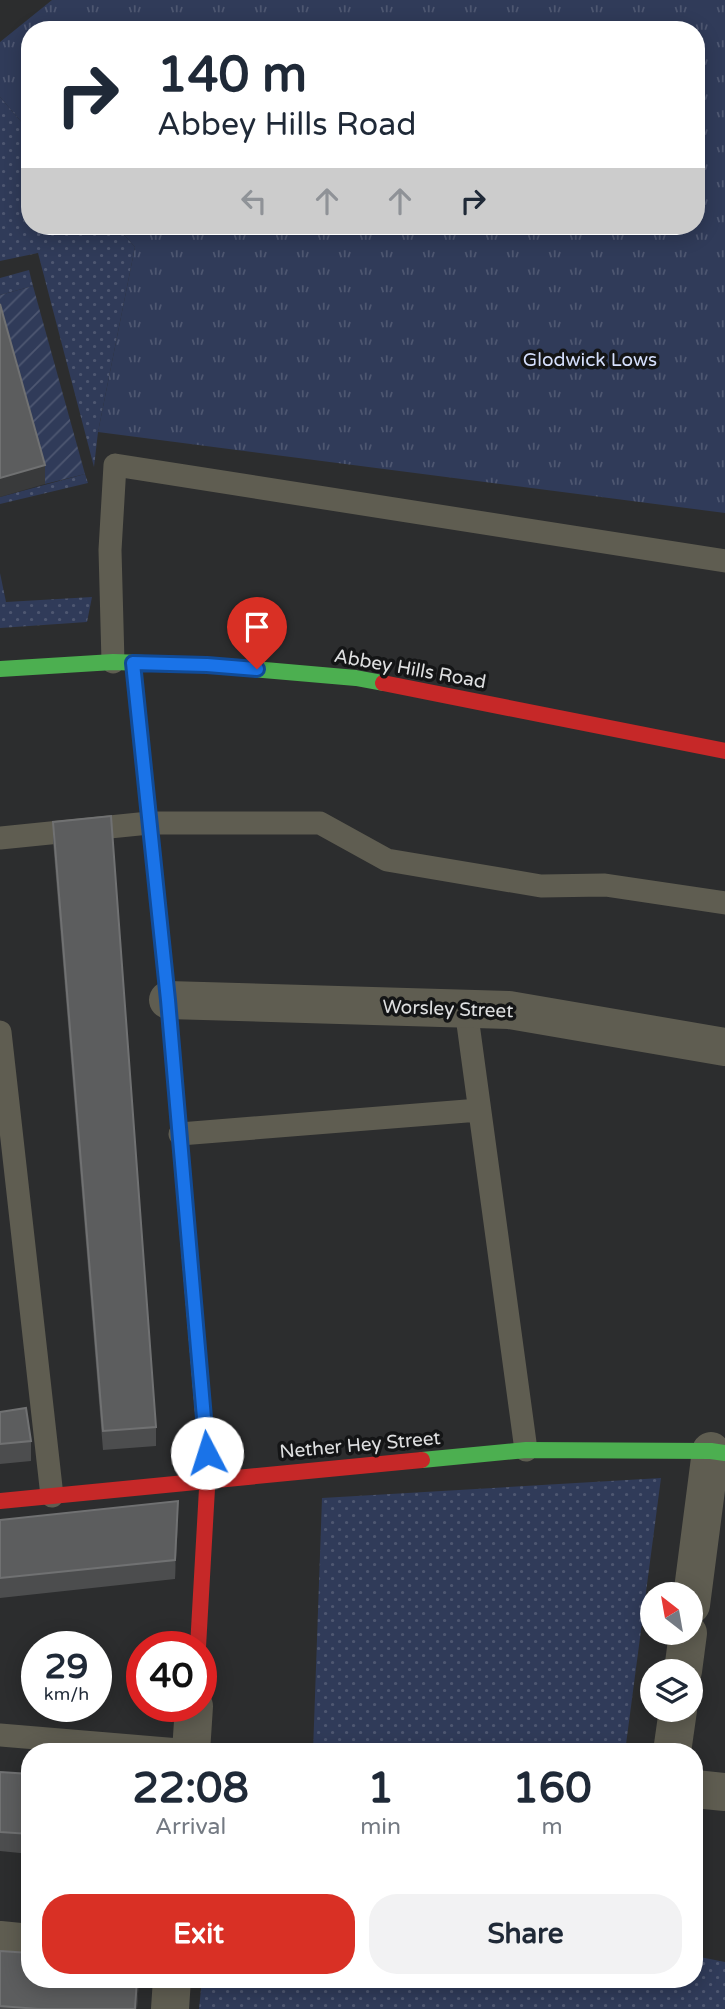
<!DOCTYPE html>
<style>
:root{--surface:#fff;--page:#f2f2f3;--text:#1f2937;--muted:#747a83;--accent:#d93025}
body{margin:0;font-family:"Varela Round",sans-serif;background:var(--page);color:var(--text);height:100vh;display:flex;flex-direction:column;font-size:26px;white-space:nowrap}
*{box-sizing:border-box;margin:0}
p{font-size:23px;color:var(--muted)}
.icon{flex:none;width:38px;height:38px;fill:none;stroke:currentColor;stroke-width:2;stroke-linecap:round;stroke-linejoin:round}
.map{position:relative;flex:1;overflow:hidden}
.side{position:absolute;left:21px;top:1743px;width:682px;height:245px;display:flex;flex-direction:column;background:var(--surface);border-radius:28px;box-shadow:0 4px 18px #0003}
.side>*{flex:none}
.guide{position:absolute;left:21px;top:21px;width:684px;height:214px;border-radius:28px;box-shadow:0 4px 18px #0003;background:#fff;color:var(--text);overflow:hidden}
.needle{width:46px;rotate:329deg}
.controls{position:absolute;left:640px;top:1582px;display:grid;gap:14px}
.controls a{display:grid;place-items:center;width:63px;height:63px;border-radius:50%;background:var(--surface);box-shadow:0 4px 18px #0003;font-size:35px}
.speed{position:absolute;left:21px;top:1631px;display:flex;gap:14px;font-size:35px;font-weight:700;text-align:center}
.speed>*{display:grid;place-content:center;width:91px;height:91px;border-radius:50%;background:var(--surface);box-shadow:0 4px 18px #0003;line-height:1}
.speed small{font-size:18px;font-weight:400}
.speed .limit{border:10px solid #d22;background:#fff;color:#111}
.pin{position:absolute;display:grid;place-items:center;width:60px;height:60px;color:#fff;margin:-72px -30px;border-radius:50% 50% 50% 0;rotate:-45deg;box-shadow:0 0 7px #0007}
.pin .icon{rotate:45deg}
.me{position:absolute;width:77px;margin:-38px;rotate:355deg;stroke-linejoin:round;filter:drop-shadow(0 0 5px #0008)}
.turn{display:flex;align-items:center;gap:24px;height:147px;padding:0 21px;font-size:32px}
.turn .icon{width:91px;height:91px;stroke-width:2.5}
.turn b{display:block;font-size:49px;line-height:60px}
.lanes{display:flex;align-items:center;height:66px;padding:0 21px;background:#0003;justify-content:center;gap:35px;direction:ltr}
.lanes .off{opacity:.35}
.eta{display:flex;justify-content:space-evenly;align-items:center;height:119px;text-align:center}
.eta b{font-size:42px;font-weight:700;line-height:49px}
.primary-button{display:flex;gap:14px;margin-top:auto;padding:14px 21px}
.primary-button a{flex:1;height:80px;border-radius:28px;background:var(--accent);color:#fff;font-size:28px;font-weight:700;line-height:80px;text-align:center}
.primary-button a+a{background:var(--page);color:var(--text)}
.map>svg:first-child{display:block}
</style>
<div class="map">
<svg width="725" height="2009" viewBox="0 0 725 2009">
<defs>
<pattern id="grass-dots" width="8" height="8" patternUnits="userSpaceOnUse" patternTransform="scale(1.75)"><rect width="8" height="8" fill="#303b59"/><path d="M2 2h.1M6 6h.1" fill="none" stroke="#4e5771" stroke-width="1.8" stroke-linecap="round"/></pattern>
<pattern id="park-tufts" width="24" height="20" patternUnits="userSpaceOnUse" patternTransform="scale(1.75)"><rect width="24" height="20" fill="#303b59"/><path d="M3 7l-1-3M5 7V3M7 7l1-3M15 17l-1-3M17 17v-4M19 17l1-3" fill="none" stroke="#4e5771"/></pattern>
<pattern id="garden-furrows" width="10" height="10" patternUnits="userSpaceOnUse" patternTransform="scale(1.75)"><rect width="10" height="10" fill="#303b59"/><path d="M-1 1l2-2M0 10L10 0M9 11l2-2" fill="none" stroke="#4e5771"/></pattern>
</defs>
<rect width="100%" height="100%" fill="#2c2d2e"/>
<path fill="url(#grass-dots)" d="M 0,97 L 30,132 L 30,226 L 116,226 L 135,247 L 98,432 L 94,467 L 38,253 L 0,261 Z
M 29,270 L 33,286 L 0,295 L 0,278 Z
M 85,474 L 88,483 L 0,504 L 0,497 Z
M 0,573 L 6,602 L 92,597 L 87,622 L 0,628 Z
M 661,1478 L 625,1752 L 313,1752 L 322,1498 Z
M 695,1956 L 725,1962 L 725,2009 L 199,2009 L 202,1979 L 695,1979 Z"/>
<path fill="url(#park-tufts)" d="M 52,0 L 725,0 L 725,513 L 98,432 L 135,247 L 116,226 L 696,226 L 696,30 L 30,30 L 30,132 L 0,97 L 0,42 Z"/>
<path fill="url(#garden-furrows)" d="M 33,286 L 85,474 L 45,484 L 0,323 L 0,295 Z"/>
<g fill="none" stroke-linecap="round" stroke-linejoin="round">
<path stroke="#5f5d51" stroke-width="23" d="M 113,662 L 110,550 L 115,465 L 725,561
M 0,838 L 149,823 L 320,823 L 387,860 L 541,886 L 605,885 L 725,903
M 466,1009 L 526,1450
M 0,1032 L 52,1496
M 180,1134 L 479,1110
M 0,1735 L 191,1751"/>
<path stroke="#5f5d51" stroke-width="38" d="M 168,1000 L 509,1010 L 725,1047
M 691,1605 L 711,1451
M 683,1671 L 688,1633
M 191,1752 L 194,1706
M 672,1752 L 678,1710
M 695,1789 L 725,1792
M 0,1940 L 30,1943
M 170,2009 L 172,1979"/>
<path stroke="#4caf50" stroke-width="16" d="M 0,669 L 113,662 L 207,665 L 356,678 L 383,683
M 422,1460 L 526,1450 L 711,1451 L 725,1453"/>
<path stroke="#ffc107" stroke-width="16" d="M 158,902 L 168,1000 L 208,1471"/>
<path stroke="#c62828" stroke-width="16" d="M 133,663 L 158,902
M 383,683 L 725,751
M 0,1501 L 422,1460
M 198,1647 L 208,1471"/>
</g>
<path fill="#4c4d4e" d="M 53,822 L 156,1427 L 156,1446 L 103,1450 L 53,841 Z
M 0,1412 L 31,1441 L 31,1461 L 0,1464 Z
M 0,1520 L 178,1520 L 175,1579 L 0,1598 Z
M 0,1772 L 30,1774 L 30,1854 L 0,1851 Z
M 0,1951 L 139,1979 L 137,2009 L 0,2009 Z"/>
<path fill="#393a3b" d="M 45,465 L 45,484 L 0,497 L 0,478 Z
M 178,1501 L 178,1520 L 175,1579 L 175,1560 Z
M 137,1979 L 139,1979 L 137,2009 L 135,2009 Z"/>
<path fill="#5c5d5e" stroke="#707172" stroke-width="2" d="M 0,304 L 45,465 L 0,478 Z
M 111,816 L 156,1427 L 103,1431 L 53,822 Z
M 26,1408 L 31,1441 L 0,1444 L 0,1412 Z
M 178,1501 L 175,1560 L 0,1578 L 0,1520 Z
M 0,1772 L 30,1774 L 30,1834 L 0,1832 Z
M 0,1951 L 30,1953 L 30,1979 L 137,1979 L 135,2009 L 38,2009 L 0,2006 Z"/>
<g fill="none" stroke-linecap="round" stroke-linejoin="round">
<g stroke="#114b97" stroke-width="18">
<path id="route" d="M 207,1453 L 168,1000 L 133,663 L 207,665 L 257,669"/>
</g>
<use href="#route" stroke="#1a73e8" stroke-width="12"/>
</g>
<g text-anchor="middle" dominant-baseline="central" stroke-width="7" stroke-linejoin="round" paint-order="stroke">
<g font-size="19" fill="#d5dffc" stroke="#141516">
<text x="590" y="360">Glodwick Lows</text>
</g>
<g font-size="19" fill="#dfe0e1" stroke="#141516">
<text transform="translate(410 669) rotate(10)">Abbey Hills Road</text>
<text transform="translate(448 1009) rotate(2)">Worsley Street</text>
<text transform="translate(360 1445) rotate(-5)">Nether Hey Street</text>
</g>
</g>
</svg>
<div class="controls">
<a><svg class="needle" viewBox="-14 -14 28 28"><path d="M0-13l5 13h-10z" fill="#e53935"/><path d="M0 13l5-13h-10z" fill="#747a83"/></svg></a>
<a><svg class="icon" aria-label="layers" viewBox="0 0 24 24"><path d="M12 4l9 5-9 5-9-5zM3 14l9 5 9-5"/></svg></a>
</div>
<div class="speed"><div>29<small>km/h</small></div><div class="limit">40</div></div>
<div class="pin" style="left:257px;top:669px;background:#d93025"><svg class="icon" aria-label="arrive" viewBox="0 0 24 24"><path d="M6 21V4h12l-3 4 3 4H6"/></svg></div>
<svg class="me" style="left:207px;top:1453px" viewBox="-20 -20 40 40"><circle r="19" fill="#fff"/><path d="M0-13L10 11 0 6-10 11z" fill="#1a73e8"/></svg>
<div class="guide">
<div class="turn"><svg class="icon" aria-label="right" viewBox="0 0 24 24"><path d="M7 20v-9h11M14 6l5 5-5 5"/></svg><div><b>140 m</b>Abbey Hills Road</div></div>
<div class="lanes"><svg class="icon off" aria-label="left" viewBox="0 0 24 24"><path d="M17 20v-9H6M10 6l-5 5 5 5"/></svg><svg class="icon off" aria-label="ahead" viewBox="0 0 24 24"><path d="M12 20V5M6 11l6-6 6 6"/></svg><svg class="icon off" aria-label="ahead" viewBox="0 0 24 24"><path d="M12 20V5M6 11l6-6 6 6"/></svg><svg class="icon" aria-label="right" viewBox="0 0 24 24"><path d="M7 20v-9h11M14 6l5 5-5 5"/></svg></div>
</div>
<section class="side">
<div class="eta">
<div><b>22:08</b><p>Arrival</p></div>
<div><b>1</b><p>min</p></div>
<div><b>160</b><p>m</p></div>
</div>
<div class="primary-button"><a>Exit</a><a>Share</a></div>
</section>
</div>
